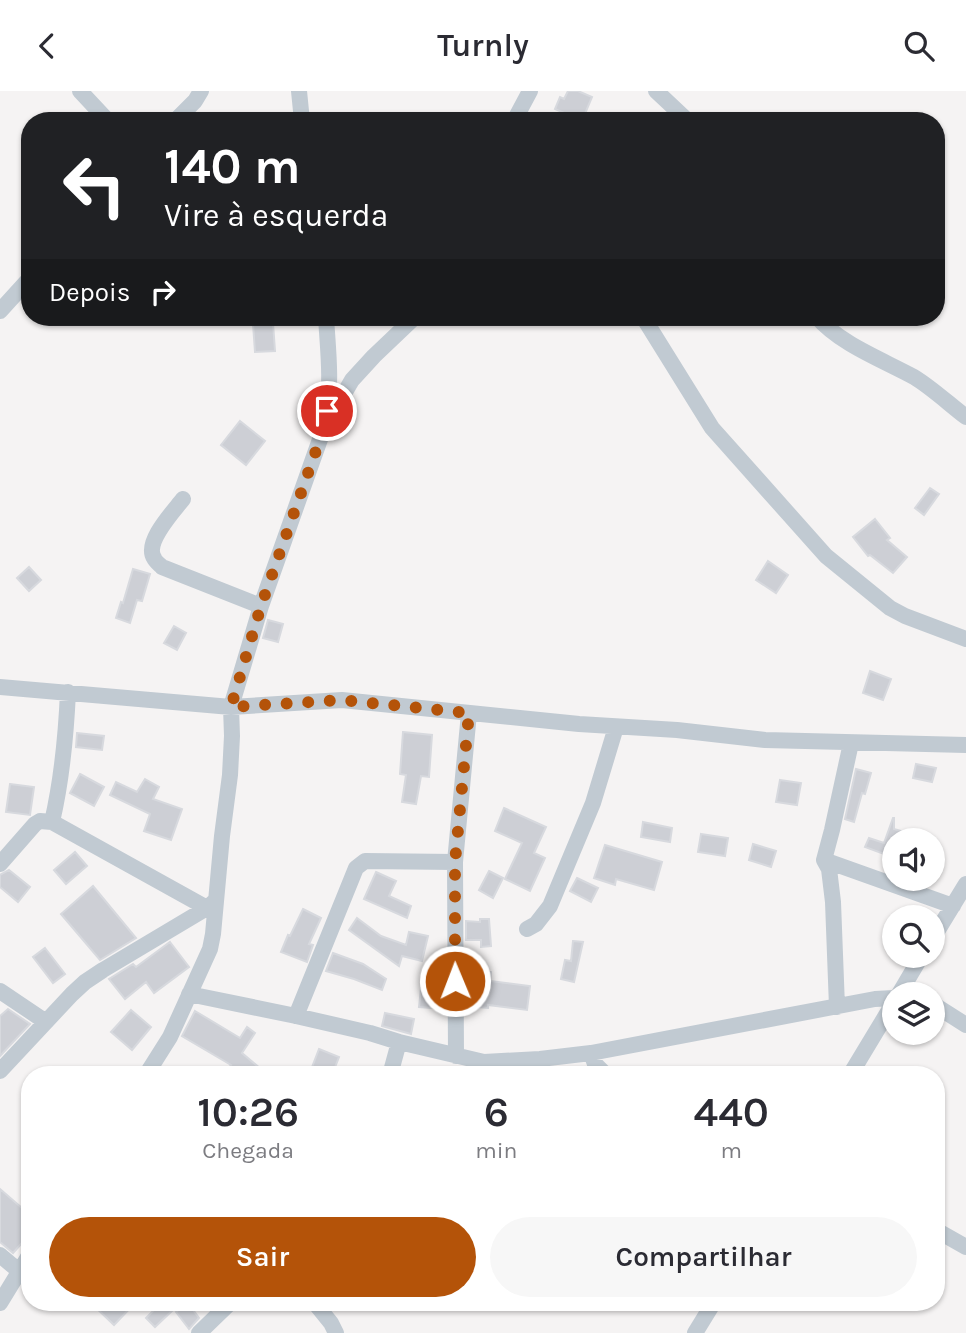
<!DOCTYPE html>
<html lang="pt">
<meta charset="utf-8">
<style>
:root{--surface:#fff;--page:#f7f7f7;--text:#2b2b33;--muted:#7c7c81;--accent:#b45309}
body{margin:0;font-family:Karla,sans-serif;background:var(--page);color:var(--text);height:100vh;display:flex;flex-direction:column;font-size:26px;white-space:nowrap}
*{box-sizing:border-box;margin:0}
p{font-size:23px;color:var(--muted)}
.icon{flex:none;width:38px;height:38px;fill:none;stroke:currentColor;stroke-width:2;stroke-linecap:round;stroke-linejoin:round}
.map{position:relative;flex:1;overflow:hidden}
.side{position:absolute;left:21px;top:975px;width:924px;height:245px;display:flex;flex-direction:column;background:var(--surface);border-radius:28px;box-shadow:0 2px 5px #0004}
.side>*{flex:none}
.top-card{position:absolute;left:21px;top:21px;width:924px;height:214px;border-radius:28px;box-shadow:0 2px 5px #0004;background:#202124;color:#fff;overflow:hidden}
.controls{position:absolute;left:882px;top:737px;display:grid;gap:14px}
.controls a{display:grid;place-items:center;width:63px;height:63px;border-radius:50%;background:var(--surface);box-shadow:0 2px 5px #0004;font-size:35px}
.pin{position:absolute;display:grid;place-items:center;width:60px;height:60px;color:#fff;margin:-30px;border:4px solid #fff;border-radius:50%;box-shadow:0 2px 7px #0007}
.me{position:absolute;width:77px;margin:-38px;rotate:359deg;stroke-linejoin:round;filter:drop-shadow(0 0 5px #0008)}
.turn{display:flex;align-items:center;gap:24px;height:147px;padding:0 28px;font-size:32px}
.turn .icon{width:91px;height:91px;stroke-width:2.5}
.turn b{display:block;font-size:49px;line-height:60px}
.then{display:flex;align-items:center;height:66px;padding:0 28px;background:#0003;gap:14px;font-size:26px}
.eta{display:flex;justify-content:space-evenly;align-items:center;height:119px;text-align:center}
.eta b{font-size:42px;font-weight:600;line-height:49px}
.button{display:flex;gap:14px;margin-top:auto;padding:14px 28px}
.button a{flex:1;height:80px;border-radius:42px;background:var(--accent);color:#fff;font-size:28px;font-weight:600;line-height:80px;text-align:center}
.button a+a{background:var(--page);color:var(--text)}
header{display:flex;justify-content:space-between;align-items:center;height:91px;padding:0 28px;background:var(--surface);font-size:32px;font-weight:600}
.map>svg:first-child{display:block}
</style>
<header><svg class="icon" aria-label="back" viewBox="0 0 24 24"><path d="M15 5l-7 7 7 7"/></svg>Turnly<svg class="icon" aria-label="search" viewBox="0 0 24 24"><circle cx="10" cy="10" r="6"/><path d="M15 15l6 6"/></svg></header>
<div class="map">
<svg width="966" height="1242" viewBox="0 0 966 1242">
<rect width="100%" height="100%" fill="#f5f3f3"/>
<path fill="#cdcfd5" stroke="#d7d9de" stroke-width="2" d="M 568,0 L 578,0 L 592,6 L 582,30 L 555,18 L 560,6 L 564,8 Z
M 273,232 L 275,260 L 255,261 L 253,233 Z
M 240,330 L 265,350 L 246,374 L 221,354 Z
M 930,397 L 939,403 L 924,424 L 915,417 Z
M 875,428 L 890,447 L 887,449 L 907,466 L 893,482 L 870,464 L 868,465 L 853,446 Z
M 768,470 L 788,484 L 776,502 L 756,489 Z
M 29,476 L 41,489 L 29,500 L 17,487 Z
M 133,478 L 150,483 L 142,510 L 137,509 L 130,532 L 116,527 L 121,511 L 123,512 Z
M 268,529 L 283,533 L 278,551 L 263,547 Z
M 174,535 L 186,542 L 177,559 L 164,552 Z
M 870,580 L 891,588 L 883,609 L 863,602 Z
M 403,641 L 432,644 L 429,686 L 421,685 L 416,713 L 402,711 L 406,684 L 400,683 Z
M 77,642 L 104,645 L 102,659 L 76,656 Z
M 916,673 L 936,677 L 932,691 L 913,687 Z
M 856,678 L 871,682 L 865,703 L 862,702 L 854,731 L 845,728 Z
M 80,683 L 104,696 L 94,715 L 70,702 Z
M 145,688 L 159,696 L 153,708 L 182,718 L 171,749 L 144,740 L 150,723 L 110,704 L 116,691 L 137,701 Z
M 780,689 L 801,692 L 797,714 L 776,711 Z
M 10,693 L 34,696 L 30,724 L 6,721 Z
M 504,717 L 546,736 L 534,762 L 545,767 L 530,800 L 505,788 L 522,752 L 495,740 Z
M 893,727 L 894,727 L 894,738 L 904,741 L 901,749 L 894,749 L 894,759 L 892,766 L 865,756 L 869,747 L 884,752 Z
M 643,731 L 672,737 L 670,751 L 641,746 Z
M 701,743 L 728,747 L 725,765 L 698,761 Z
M 753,753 L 776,760 L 771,776 L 749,769 Z
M 605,754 L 662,771 L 654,799 L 616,788 L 615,794 L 594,787 Z
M 75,761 L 87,775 L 66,793 L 54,779 Z
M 9,779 L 30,796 L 18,811 L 0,796 L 0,784 Z
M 489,780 L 503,787 L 493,807 L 479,799 Z
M 376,781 L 396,790 L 389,805 L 411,815 L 407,827 L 364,808 Z
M 577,787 L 598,797 L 591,811 L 570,800 Z
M 93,795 L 136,847 L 100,869 L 61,823 Z
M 303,818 L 321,827 L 309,853 L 313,854 L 307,871 L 281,861 L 288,844 L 290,845 Z
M 357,827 L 381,845 L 406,854 L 409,841 L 428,845 L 422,870 L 402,865 L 399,875 L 349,839 Z
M 480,828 L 489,828 L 491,855 L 481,856 L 481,849 L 466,849 L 466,830 L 480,831 Z
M 573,850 L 583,851 L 574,891 L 561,888 L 565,869 L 571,870 Z
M 170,851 L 189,876 L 154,902 L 146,891 L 125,908 L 109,888 L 133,873 L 136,876 Z
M 45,857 L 65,883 L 53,892 L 33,866 Z
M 333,862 L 363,873 L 386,888 L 382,899 L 354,888 L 326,880 Z
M 477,879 L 491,881 L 490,890 L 530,895 L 527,919 L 488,914 L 488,917 L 466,915 L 466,902 L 475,903 Z
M 431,880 L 444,880 L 445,918 L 419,916 L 421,897 L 433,898 Z
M 8,918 L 30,933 L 0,965 L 0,925 Z
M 131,919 L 151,936 L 132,959 L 111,941 Z
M 195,920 L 240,947 L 247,936 L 255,942 L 242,962 L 268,984 L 234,984 L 228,978 L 231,974 L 182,945 Z
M 385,922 L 414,928 L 411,943 L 382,935 Z
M 319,958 L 339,966 L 332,984 L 309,984 Z
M 0,1098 L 30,1124 L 30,1143 L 13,1162 L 0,1151 Z
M 90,1211 L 136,1211 L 114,1234 Z
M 162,1211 L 165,1211 L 173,1219 L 155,1236 L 146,1227 Z
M 188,1212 L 199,1227 L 189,1238 L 176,1221 Z"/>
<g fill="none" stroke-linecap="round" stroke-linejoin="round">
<path stroke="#c1cad2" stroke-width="16" d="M 80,0 L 108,30
M 299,0 L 302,30
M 656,0 L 688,30
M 175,30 L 195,10 L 201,0
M 514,30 L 530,0
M 0,220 L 30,187
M 643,226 L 712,337 L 826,465 L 890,517 L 905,525 L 966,548
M 817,226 C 840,253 883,269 914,286 C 932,297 949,313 966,326
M 326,324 C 332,290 328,260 326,226
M 183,408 C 173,421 144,451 154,467 C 155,470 160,474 162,476 L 261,515
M 0,596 L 231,616 L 342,609 L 579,633 L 677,639 L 765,649 L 966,654
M 52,731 C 62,688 66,645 68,601
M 824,769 L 953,815
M 0,773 L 35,733 L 40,730 L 52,731 L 207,817
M 527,838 L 536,833 L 550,815 L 593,712 L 616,636
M 933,847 L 966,793
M 0,900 L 46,931
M 189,903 L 296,925 L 370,942 L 399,951 L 484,971 L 540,968 L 591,962 L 875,908 L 894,907
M 899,903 L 922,864
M 933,913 L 966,934
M 837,916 L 833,811 L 829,778 L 824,769 L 832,739 L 851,652
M 296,925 L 356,777 L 365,770 L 455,771
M 591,962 L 595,973 L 606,984
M 456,965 L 455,771 L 469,622
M 0,980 L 72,903 L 85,891 L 103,879 L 207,817 L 216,809
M 146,984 L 170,946 L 210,858 L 213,843 L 222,745 L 230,684 L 232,645 L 231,616 L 261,515 L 324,337 L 352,289 L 374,265 L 415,226
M 390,984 L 399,951
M 850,984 L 894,911
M 936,1139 L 966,1156
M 0,1164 L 19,1180
M 314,1211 L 331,1232 L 336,1242
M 0,1212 L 30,1163
M 199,1242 L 231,1211
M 695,1242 L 714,1211"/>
</g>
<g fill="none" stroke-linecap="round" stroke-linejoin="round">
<path stroke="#b45309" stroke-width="12" stroke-dasharray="0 21.6" d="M 327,320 L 324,337 L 261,515 L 231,616 L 342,609 L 469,622 L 455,771 L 455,890"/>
</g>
</svg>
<div class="controls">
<a><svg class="icon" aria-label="sound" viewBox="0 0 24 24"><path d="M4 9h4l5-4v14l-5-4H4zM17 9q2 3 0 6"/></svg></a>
<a><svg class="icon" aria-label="search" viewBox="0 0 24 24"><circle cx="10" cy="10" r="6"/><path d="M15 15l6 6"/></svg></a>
<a><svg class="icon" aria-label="layers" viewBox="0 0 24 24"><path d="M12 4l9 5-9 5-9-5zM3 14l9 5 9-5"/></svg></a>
</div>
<div class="pin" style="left:327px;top:320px;background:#d93025"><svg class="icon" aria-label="arrive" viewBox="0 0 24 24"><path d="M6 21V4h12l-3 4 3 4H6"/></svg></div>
<svg class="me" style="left:455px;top:890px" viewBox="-20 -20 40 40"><circle r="17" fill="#b45309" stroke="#fff" stroke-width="3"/><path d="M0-11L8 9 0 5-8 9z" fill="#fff"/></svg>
<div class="top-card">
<div class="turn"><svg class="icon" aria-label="left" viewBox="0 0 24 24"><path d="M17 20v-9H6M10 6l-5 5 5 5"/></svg><div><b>140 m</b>Vire à esquerda</div></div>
<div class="then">Depois<svg class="icon" aria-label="right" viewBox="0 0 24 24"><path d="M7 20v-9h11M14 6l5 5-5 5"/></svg></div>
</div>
<section class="side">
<div class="eta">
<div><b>10:26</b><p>Chegada</p></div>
<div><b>6</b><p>min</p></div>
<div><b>440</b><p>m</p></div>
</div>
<div class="button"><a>Sair</a><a>Compartilhar</a></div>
</section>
</div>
